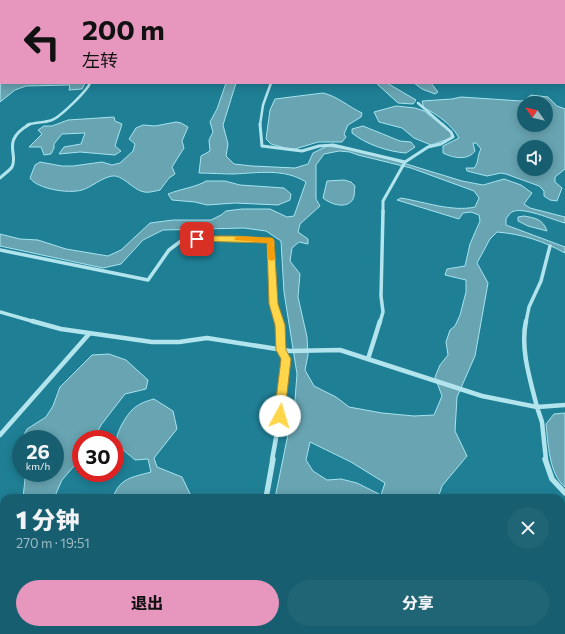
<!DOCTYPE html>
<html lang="zh">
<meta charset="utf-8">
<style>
:root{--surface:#175f70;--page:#206575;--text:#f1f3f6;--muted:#9ebbc3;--accent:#e797bd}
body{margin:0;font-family:Commissioner,"Noto Sans SC",sans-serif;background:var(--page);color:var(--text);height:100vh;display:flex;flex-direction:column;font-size:15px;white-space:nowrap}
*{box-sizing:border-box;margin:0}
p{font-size:13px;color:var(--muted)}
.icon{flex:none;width:22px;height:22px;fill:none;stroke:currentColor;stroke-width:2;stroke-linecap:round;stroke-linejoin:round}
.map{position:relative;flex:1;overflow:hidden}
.panel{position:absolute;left:0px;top:494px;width:565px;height:140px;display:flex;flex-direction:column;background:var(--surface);border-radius:12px 12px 0 0;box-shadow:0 2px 10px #0003}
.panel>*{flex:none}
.banner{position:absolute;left:0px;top:0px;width:565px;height:84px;box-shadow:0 2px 10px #0003;background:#e797bd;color:#111;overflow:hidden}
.needle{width:26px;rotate:304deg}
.fabs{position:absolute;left:517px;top:96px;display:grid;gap:8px}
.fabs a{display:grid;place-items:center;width:36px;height:36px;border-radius:50%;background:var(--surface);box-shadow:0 2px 10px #0003;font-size:20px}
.speed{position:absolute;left:12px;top:430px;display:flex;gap:8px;font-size:20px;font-weight:700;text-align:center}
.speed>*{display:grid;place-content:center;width:52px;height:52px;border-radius:50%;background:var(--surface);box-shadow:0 2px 10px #0003;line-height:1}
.speed small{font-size:10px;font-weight:400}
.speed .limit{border:6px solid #d22;background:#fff;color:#111}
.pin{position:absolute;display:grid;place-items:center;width:34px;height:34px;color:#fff;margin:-17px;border-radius:8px;box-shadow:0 2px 6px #0006}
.me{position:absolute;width:44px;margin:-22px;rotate:6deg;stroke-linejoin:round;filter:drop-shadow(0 0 3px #0008)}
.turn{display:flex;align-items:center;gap:14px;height:84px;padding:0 16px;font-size:18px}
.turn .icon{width:52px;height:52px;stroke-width:2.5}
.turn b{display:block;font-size:28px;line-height:34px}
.round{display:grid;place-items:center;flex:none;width:42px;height:42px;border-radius:21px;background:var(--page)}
.head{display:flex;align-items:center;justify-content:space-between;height:68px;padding:0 16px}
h1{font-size:24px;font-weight:800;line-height:30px}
.cta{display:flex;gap:8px;margin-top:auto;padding:8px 16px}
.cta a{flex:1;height:46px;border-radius:24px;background:var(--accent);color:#111;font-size:16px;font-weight:800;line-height:46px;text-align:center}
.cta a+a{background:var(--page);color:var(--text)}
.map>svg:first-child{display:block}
</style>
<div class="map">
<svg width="565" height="634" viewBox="0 0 565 634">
<rect width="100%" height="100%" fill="#1f7f95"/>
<path fill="#68a4b2" stroke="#a6e4f0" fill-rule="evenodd" d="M 1,60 L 1,83 L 85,83 L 82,89 L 69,90 L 70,85 L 26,86 L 15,90 L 0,102 Z
M 226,83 L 236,83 L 223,125 L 228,144 L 226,156 L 234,164 L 252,166 L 295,168 L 308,164 L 313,153 L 327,146 L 349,149 L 377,155 L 462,181 L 483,185 L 504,179 L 521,185 L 532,193 L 524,204 L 530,208 L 565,217 L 565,223 C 553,220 522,206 512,212 C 510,213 508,216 506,219 L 506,225 L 565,247 L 565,253 C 543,241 522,234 497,232 L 490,239 L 477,263 L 488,283 L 475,356 L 457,397 L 455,431 L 467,456 L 442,486 L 438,498 L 275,498 L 295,400 L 297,374 L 284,292 L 281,241 L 266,231 L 244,228 L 163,230 L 143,240 L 121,264 L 103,268 L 0,246 L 0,234 L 20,239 L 38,240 L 66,249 L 108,256 L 121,250 L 150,223 L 173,220 L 211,220 L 221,215 L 226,211 L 242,209 L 270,209 L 287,217 L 294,216 L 306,182 C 284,168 258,173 233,174 C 222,174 211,173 199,173 L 201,156 L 210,151 L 209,140 L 213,132 L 210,122 L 217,109 ZM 339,151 L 350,152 L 358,155 L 411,168 L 474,191 L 479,198 L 475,207 C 452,212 425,202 401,198 L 397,200 L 459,219 L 463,213 L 471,212 L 479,215 L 480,221 L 470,244 L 465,266 L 447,269 L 445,275 L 466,280 L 466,292 L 460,315 L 455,326 L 450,330 L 446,342 L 448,355 L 440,365 L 435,377 L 442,396 L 434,415 L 414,416 L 382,413 L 349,407 L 336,397 L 314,386 L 305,370 L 308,355 L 307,337 L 298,297 L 300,274 L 290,261 L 292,248 L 299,242 L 308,244 L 308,239 L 298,232 L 300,224 L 320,206 L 316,199 L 316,165 L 324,154 ZM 310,442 L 351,462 L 385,483 L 381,495 L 357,483 L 341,479 L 327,480 L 313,471 L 306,460 Z
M 376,83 L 387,83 L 416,100 L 413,104 L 398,103 Z
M 414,83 L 431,83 L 438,92 L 435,94 L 422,89 Z
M 323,93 C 337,96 349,107 362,113 L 361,117 L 348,125 L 344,134 L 346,137 L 342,142 L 318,142 L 295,149 L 285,148 L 271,144 L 266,139 L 270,110 L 275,99 Z
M 531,95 L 548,97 L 557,106 L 565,109 L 565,169 L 555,177 L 555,182 L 562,188 L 557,201 L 550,200 L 544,196 L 544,191 L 539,186 L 506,174 L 501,173 L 487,176 L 467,171 L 466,168 L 474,168 C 479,163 477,155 481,149 L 476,143 L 473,143 L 475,151 C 468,161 453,158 443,153 L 443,146 L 459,138 C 453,126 436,113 424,108 L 422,101 L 452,99 L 461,97 L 521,101 L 525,100 ZM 524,103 L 546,103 L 546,125 L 524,125 ZM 524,147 L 546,147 L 546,169 L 524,169 Z
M 396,106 L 415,108 L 424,111 L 453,134 L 454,137 L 431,145 L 414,138 L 402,128 L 379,122 L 374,112 Z
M 114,117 L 115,121 L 122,124 L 115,146 L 121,151 L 115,155 L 80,152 L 59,154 L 64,147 L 81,144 L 85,133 L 62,134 L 54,144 L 54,148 L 51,154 L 44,155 L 41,147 L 29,147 L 42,134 L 38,130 L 44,126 L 52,126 L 68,120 Z
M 176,122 L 181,123 L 188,127 L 182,141 L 184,148 L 172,167 L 175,174 L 169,178 L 160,190 C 155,191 149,193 144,192 C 133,190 122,174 112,176 C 101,178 92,187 82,190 C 69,194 37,189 30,178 L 35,165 L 40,162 L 62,166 L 73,166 L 102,162 L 112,165 L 120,163 L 133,151 L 135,144 L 129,139 L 136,128 L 143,125 L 155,126 Z
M 363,126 L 400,141 L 411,142 L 415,147 L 406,153 C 389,152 365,144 352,133 L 352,129 Z
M 344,180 L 351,182 L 355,186 C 354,190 355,196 353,199 C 347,210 330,204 323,198 L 327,181 Z
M 206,181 L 225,181 L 240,185 L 284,188 L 291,194 L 290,200 L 278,205 L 235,203 L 207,205 L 195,202 L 172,200 L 168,194 C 180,189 197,187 206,181 Z
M 524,216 C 535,218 543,219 547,231 L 528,226 L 518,221 L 518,217 Z
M 109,354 L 126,360 L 148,380 L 146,389 L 125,394 L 101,425 L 94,439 L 81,439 L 81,458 L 62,480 L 54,498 L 23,498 L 25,479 L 27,473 L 55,473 L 55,439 L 22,439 L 27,429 L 46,417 L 53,406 L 60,387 L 92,355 Z
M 154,399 L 173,411 L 177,429 L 154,458 L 157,467 L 182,477 L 192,498 L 113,498 C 119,478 133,477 151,472 L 148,459 L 135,460 C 130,455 120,449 117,442 C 116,436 119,431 121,426 C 130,410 135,404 154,399 Z
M 565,413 L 565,487 C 549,475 548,442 546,424 L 554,414 Z
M 561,561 L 565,561 L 565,605 L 561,603 Z
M 257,630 L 354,630 L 351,634 L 257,634 Z"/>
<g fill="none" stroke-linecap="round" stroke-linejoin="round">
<path stroke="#b2e4ee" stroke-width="2.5" d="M 418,103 L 443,125
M 27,125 C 35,122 44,123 52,120 C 60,117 87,91 90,83
M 260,125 L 263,105 L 271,83"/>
<path stroke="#b2e4ee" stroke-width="3" d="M 260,124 L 262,146 L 302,151 L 319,146 L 333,145 L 405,162
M 0,178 C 3,175 9,171 12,167 C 19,154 0,141 30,124
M 383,212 L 383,201 L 405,162 L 428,147 L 441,144 L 453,137 L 451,132 L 442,124"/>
<path stroke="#b2e4ee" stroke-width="3.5" d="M 0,250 L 148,280 L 169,250 L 185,238 L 271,240 L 274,304 L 279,322
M 0,312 L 35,322
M 380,322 L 383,312 L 381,296 L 383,211
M 526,322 L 529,307 L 541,281 L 550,246"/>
<path stroke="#b2e4ee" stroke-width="4.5" d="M 32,321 L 61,329 L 152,342 L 179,342 L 207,338 L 290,351 L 340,350 L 482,396 L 537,407 L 542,422 L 546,460
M 526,321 C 520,349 530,379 537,407 L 565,405
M 368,359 L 380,321
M 0,435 L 89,334
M 272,460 L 280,416 L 286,359 L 281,350 L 279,321"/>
<path stroke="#b2e4ee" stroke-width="5.5" d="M 545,459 L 552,479 L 565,493
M 266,498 L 273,459
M 0,520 L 4,523
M 146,630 L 152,634
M 240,634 L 241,630"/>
</g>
<path fill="#ffd54a" stroke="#a68a30" d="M 197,236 L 233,236 L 271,238 L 274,240 L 278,304 L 285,325 L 286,350 L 291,359 L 284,419 L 280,421 L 276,419 L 274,416 L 281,359 L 276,350 L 275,325 L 269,304 L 267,243 L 194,241 L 194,237 Z"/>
<path fill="#f59e0b" d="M 238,236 L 273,238 L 275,258 L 274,260 L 271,261 L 267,258 L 267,243 L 235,240 L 234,239 Z"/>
</svg>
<div class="fabs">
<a><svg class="needle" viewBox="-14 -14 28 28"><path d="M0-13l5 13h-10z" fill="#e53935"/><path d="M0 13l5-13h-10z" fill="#9ebbc3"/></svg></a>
<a><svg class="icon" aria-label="sound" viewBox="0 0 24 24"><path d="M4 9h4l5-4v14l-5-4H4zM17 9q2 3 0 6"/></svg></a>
</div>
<div class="speed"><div>26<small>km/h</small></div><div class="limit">30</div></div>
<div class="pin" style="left:197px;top:239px;background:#d93025"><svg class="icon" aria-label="arrive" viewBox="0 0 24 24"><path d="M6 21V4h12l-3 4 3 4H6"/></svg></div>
<svg class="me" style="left:280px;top:416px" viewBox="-20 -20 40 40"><circle r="19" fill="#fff"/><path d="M0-13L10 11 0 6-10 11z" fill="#ffd54a"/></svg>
<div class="banner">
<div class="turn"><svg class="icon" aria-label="left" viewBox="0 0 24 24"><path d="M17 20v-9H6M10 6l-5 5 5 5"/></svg><div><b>200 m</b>左转</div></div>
</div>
<section class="panel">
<div class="head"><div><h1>1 分钟</h1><p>270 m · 19:51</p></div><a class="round"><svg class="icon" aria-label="close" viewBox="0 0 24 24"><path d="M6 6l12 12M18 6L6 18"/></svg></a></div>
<div class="cta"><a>退出</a><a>分享</a></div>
</section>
</div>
